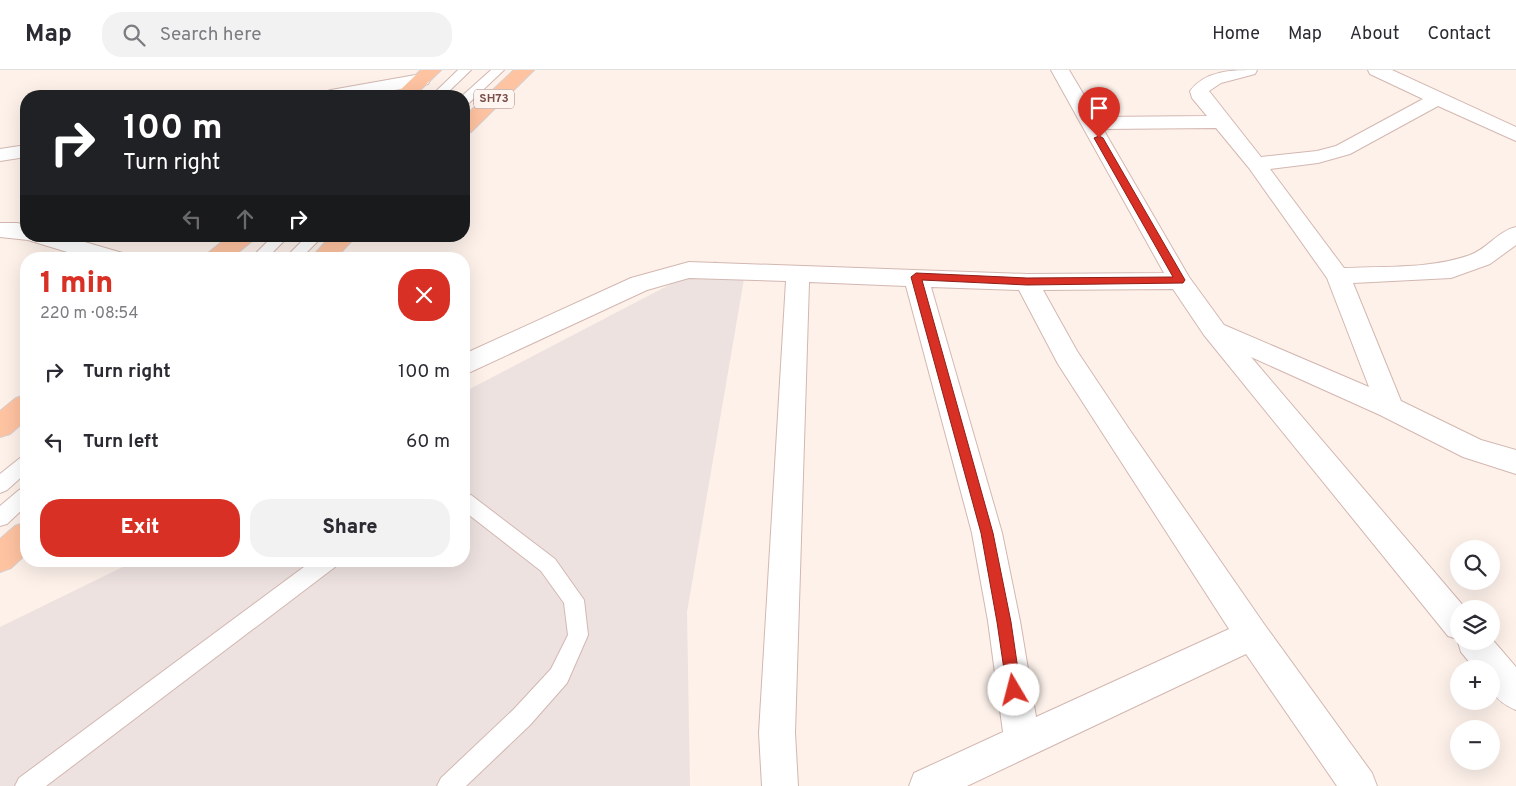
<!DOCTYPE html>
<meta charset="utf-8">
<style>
:root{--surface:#fff;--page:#f2f2f3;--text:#2b2b33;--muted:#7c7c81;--line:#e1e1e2;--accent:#d93025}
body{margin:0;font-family:Overpass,sans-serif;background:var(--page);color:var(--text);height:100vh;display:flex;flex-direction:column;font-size:19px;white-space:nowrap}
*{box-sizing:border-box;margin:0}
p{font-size:16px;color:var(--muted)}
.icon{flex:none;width:28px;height:28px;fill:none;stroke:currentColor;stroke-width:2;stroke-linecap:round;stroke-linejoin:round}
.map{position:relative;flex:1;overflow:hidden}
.panel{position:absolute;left:20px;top:182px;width:450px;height:315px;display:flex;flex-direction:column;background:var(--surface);border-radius:20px;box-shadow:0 5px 20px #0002}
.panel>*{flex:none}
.banner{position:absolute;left:20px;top:20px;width:450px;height:152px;border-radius:20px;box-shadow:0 5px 20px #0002;background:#202124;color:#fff;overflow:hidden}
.fabs{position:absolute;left:1450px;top:470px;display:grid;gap:10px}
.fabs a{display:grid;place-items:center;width:50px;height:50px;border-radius:50%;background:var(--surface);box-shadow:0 5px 20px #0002;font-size:25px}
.pin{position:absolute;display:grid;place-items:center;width:42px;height:42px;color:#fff;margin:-51px -21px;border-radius:50% 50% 50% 0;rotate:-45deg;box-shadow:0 0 5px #0007}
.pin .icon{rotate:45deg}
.me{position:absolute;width:55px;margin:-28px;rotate:352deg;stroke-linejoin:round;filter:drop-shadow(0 0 4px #0008)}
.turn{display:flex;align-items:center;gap:18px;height:105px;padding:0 20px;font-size:22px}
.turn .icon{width:65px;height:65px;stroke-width:2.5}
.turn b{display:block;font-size:35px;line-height:42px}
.lanes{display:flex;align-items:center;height:48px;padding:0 20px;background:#0003;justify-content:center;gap:25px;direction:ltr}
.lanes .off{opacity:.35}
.round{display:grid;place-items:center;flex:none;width:52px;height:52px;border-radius:20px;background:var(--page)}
.overview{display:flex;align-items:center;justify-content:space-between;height:85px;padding:0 20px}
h1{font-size:30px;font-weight:800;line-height:38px;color:var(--accent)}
.primary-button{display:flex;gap:10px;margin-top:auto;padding:10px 20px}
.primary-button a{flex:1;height:58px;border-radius:20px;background:var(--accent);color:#fff;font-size:20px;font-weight:800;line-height:58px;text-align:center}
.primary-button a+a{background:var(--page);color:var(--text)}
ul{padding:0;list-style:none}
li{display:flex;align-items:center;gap:15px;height:70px;padding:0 20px}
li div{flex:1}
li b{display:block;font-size:19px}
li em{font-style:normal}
header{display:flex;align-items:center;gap:30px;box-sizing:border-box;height:70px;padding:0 25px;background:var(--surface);border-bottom:1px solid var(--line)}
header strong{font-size:24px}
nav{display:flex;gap:28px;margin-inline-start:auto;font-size:18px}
.search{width:350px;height:45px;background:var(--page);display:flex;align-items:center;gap:12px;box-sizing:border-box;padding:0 18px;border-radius:20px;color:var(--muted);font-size:19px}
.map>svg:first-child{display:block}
</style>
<header>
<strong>Map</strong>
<div class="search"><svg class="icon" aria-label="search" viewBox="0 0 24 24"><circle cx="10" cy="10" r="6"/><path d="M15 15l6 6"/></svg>Search here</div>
<nav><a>Home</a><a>Map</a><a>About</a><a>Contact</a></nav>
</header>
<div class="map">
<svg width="1516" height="716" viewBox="0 0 1516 716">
<rect width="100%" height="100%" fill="#fdf1ea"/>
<path fill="#ede2e0" d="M 715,191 L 745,203 L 687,542 L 690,716 L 0,716 L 0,557 L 135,491 L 464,491 L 464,322 Z"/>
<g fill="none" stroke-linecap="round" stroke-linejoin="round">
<g stroke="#d3b7b1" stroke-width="2">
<path id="lane" d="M 458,0 L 471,0 L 444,26 L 431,26 Z
M 491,0 L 504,0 L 468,34 L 464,35 L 464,26 L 462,26 Z
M 273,166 L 289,166 L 266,189 L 250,189 Z
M 307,166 L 323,166 L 300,189 L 284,189 Z
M 26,386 L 26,403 L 7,420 L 0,423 L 0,404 L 20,388 Z
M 26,417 L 26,436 L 7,454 L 0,456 L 0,436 L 19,420 Z
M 464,423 L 471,425 L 555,489 L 584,530 L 588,565 L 567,613 L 530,655 L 466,716 L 437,716 L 441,708 L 514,639 L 551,599 L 568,565 L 564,533 L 541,501 L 464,441 Z
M 312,491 L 338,491 L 335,497 L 46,716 L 15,716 L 19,708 Z"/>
</g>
<g stroke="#d3b7b1" stroke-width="2">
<path id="street" d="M 1051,0 L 1069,0 L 1097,47 L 1207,46 L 1192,28 L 1190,21 C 1206,0 1232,0 1257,0 L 1255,4 L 1221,13 L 1209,21 L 1261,87 L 1317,81 L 1336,76 L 1423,29 L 1370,4 L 1368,0 L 1392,0 L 1516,57 L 1516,71 L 1438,36 L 1350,84 L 1318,93 L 1270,99 L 1344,198 C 1386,196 1431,199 1470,185 C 1487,179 1498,161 1516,157 L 1516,175 L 1490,194 L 1451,208 L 1353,213 L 1401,331 L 1481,370 L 1516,380 L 1516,404 L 1463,387 L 1380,345 L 1251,287 L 1466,539 L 1459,539 L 1459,571 L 1491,571 L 1491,568 L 1516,597 L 1516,640 C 1493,630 1491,622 1491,599 L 1475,599 L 1461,582 L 1457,569 L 1448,566 L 1204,265 L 1173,219 L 1043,220 L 1077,281 L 1129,359 L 1264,554 L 1372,703 L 1377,716 L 1337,716 L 1246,584 L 967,716 L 909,716 L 914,703 L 1003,662 L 988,551 L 972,463 L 906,216 L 809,212 L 795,663 L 798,716 L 762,716 L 759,663 L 786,211 L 689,208 L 647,220 L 464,305 L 464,284 L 631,208 L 689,192 L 1027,204 L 1164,203 ZM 1216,58 L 1249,98 L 1327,208 L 1369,317 L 1224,255 L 1189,207 L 1103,59 ZM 931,217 L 1019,220 L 1058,294 L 1229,559 L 1036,647 L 1020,551 L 1002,463 Z
M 421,4 L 428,6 L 430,10 L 428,14 L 362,26 L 321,26 L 324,22 L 331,20 Z
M 26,75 L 26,87 L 0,91 L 0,79 Z
M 0,153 L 17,153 L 26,155 L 26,166 L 64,166 L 126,184 L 129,189 L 90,189 L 28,170 L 0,167 Z"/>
</g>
<g stroke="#dacecd" stroke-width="2">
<path id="primary" d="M 421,0 L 441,0 L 414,26 L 394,26 Z
M 514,0 L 534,0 L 471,62 L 464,64 L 464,47 Z
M 229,166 L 255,166 L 252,171 L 230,189 L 204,189 L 207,184 Z
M 331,166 L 356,166 L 335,189 L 310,189 Z
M 26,325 L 26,350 L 10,364 L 0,367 L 0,341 L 16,328 Z
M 26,452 L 26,484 L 11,498 L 0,502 L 0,469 L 15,456 Z"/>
</g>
<use href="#lane" fill="#fff" fill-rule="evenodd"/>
<use href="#street" fill="#fff" fill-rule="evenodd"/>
<use href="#primary" fill="#fec3a1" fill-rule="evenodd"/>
</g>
<path fill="#d93025" stroke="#8d1f18" d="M 1099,66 L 1103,68 L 1185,210 L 1183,213 L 1027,215 L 922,210 L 993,463 L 1011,552 L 1021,620 L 1019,624 L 1014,626 L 1009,624 L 1007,620 L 997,552 L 981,463 L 911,207 L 916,203 L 1027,208 L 1173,207 L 1094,68 Z"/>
<g text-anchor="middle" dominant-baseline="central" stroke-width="4" stroke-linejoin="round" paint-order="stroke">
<rect fill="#fff6f1" stroke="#a2817d" stroke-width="1" x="474" y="19.5" width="40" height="19" rx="4"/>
<g font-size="12" font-weight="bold" fill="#7a4f4b">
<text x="494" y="29">SH73</text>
</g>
</g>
</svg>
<div class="fabs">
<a><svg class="icon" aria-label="search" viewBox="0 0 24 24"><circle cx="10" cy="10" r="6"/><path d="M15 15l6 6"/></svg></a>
<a><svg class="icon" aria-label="layers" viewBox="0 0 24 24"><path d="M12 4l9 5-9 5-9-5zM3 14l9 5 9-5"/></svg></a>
<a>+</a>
<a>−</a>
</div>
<div class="pin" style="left:1099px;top:68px;background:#d93025"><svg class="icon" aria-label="arrive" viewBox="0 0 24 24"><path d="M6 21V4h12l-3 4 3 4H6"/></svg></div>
<svg class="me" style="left:1014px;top:620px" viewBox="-20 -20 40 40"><circle r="19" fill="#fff"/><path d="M0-13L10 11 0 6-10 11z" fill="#d93025"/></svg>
<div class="banner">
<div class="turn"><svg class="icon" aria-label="right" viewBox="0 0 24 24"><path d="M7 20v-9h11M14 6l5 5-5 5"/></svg><div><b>100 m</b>Turn right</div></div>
<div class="lanes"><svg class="icon off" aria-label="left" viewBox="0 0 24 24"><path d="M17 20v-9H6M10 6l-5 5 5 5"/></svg><svg class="icon off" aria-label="ahead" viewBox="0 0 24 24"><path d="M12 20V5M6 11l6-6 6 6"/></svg><svg class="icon" aria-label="right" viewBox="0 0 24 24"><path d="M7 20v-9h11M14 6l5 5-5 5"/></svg></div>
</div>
<section class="panel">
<div class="overview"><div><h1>1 min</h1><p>220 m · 08:54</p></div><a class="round" style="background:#d93025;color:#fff"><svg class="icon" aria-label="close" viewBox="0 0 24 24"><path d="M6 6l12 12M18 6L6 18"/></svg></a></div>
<ul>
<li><svg class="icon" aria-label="right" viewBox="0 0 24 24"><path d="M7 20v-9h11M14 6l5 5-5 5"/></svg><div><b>Turn right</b></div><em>100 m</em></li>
<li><svg class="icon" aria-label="left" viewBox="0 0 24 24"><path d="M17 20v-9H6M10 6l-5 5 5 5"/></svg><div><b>Turn left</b></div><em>60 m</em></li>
</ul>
<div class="primary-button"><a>Exit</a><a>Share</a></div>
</section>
</div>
